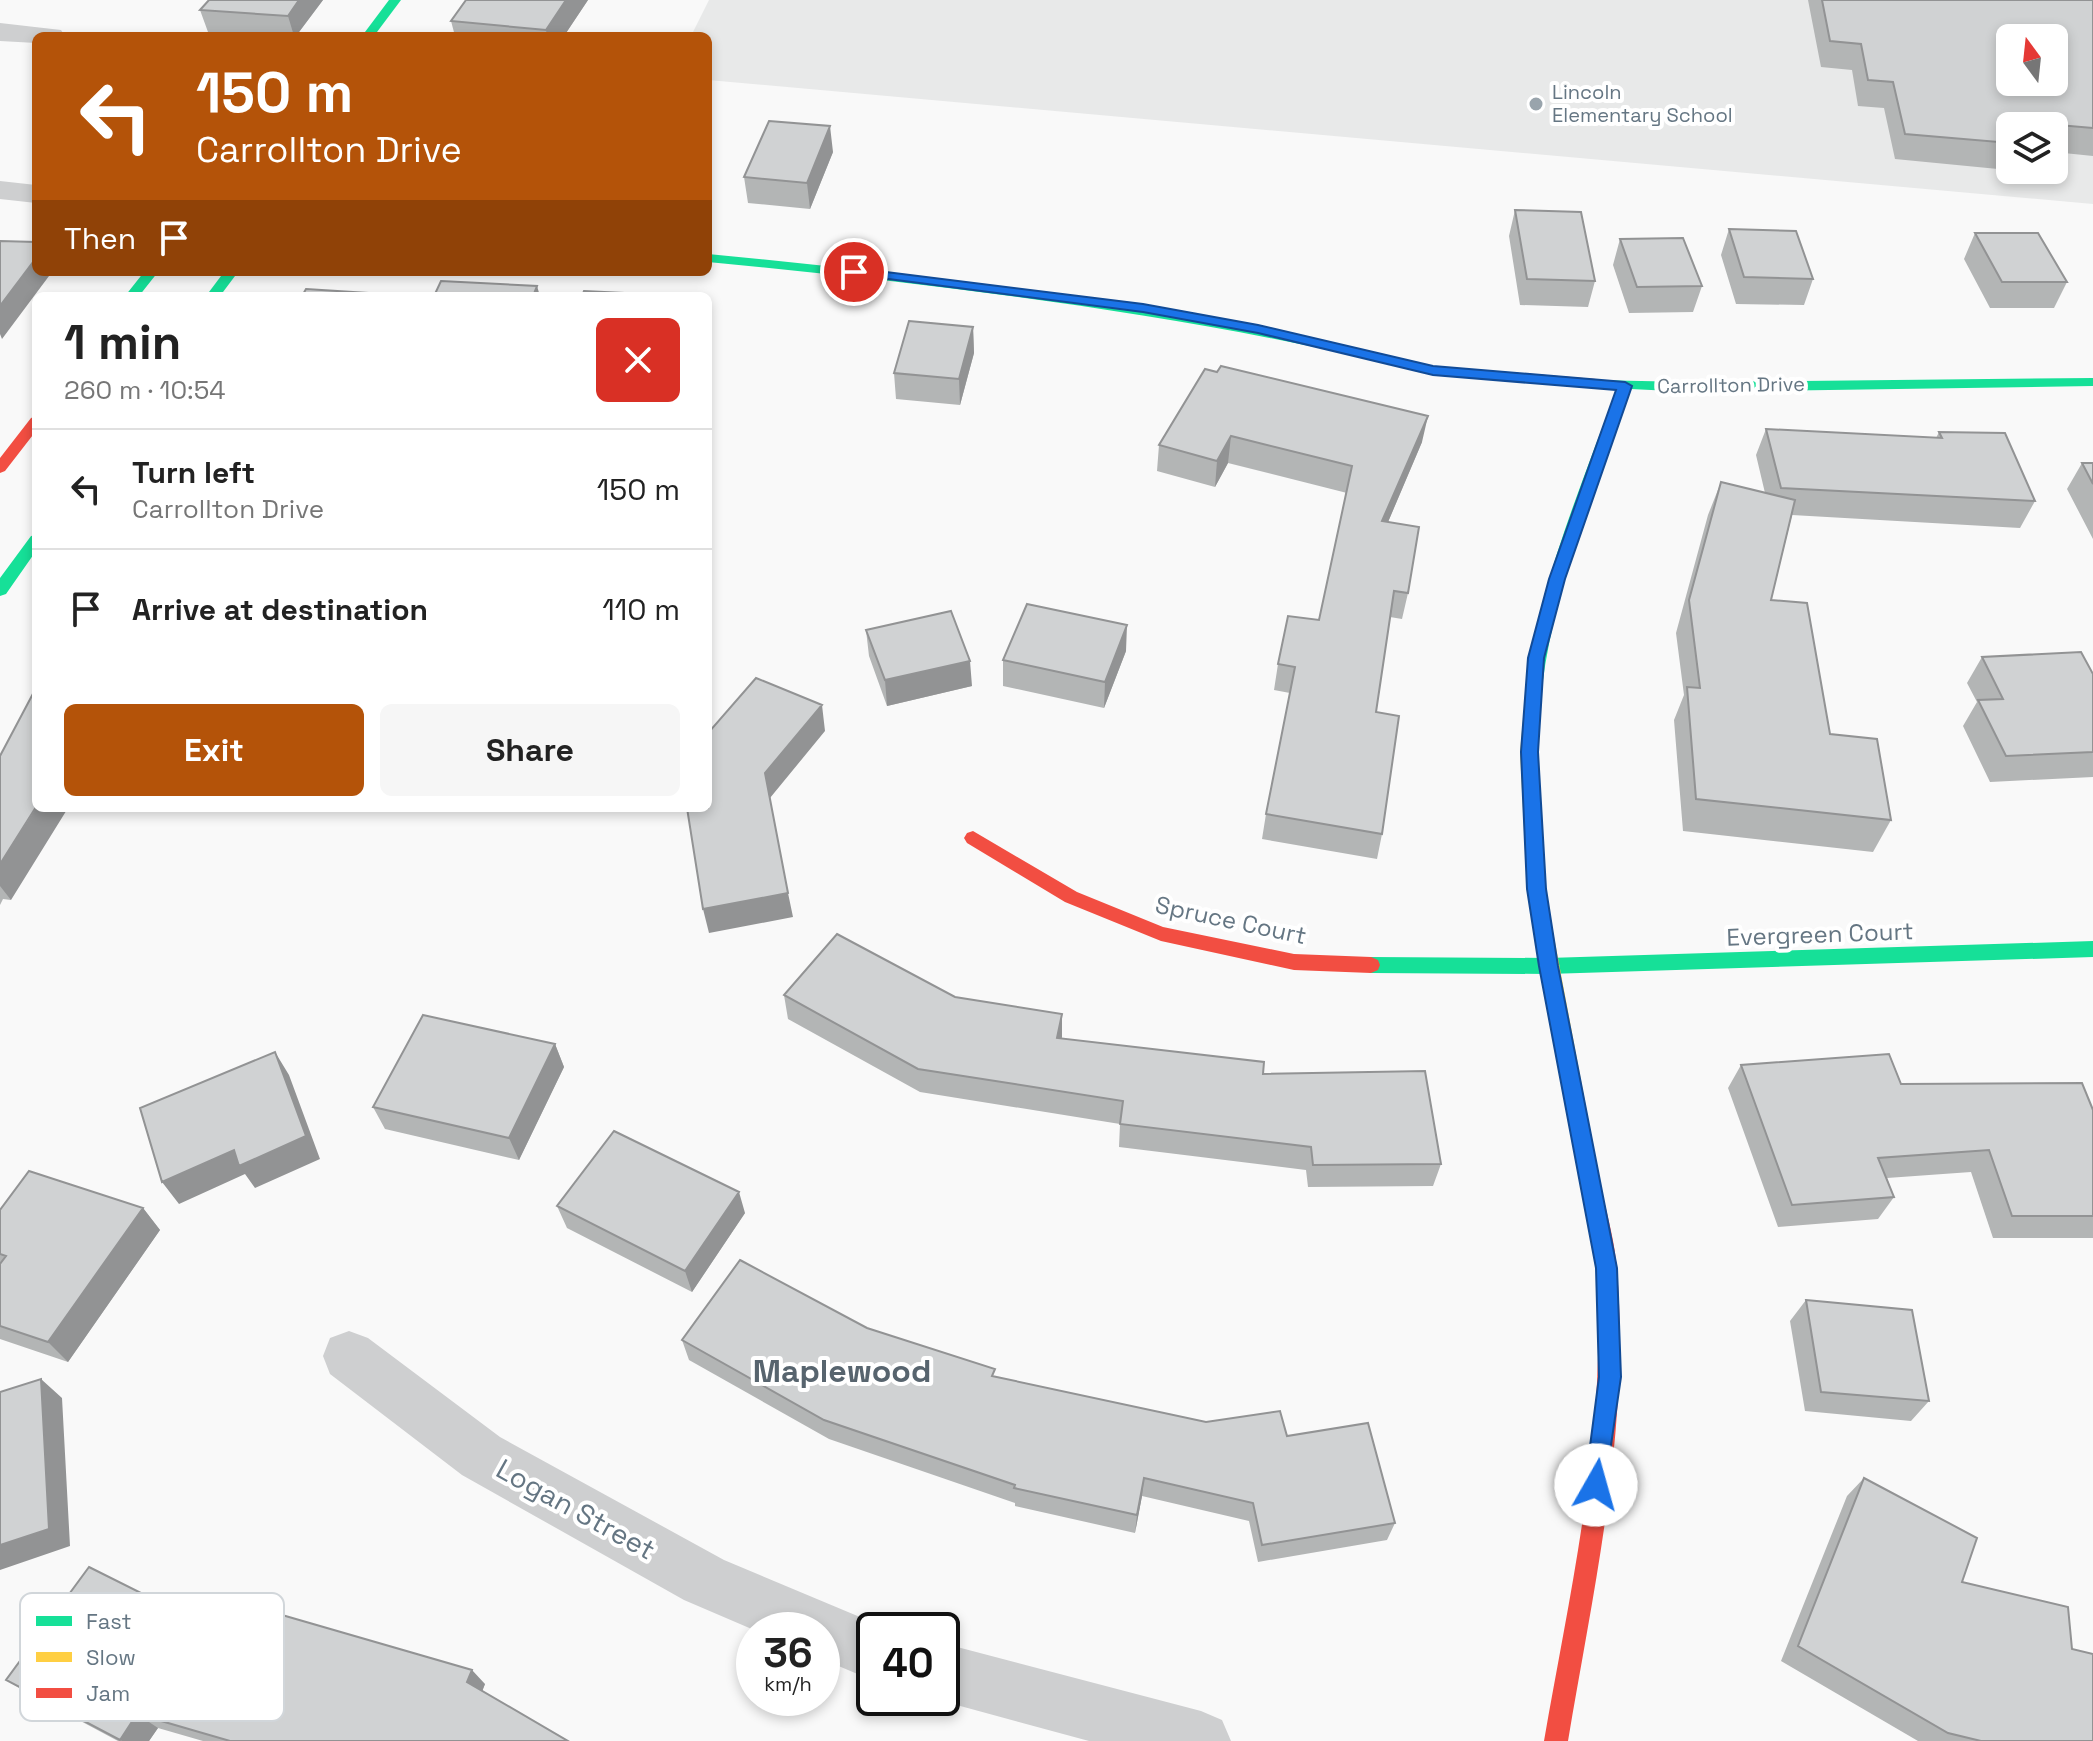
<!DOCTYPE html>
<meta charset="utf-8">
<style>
:root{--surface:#fff;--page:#f6f6f6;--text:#222;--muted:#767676;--line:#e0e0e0;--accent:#b45309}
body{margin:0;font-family:"Space Grotesk",sans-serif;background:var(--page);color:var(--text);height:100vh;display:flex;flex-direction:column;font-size:30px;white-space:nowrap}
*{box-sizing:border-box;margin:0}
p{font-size:26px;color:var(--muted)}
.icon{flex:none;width:44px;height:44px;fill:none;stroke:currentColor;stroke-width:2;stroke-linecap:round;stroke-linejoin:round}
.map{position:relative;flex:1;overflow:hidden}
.sheet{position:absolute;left:32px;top:292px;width:680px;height:520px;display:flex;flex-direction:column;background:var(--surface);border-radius:12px;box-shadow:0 4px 12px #0003}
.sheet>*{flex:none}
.banner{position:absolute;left:32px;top:32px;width:680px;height:244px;border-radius:12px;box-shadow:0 4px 12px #0003;background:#b45309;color:#fff;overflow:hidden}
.needle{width:52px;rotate:345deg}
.buttons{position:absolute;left:1996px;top:24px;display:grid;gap:16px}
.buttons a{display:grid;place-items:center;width:72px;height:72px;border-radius:12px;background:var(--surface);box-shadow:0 4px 12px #0003;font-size:40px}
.speed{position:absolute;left:736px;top:1612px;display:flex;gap:16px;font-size:40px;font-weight:700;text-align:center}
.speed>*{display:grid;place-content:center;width:104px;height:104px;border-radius:50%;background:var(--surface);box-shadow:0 4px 12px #0003;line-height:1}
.speed small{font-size:20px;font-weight:400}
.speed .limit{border:4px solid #111;border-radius:12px;background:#fff;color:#111}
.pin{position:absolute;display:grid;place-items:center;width:68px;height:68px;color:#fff;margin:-34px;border:4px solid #fff;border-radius:50%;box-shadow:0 2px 8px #0007}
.me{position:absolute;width:88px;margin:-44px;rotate:7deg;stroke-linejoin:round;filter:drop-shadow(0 0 6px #0008)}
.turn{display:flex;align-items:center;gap:28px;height:168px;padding:0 32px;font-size:36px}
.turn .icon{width:104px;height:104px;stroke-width:2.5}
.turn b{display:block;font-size:56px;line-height:68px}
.then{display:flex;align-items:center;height:76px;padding:0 32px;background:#0003;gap:16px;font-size:30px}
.round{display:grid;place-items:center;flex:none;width:84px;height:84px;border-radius:12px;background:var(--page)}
.overview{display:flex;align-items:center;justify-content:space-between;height:136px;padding:0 32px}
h1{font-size:48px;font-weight:800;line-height:60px}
.primary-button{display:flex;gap:16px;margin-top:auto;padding:16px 32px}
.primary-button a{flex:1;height:92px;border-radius:12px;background:var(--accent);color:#fff;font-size:32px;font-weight:800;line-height:92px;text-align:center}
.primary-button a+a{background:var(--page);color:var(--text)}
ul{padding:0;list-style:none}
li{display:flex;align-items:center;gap:24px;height:120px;padding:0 32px;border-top:2px solid var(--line)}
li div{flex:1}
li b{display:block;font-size:30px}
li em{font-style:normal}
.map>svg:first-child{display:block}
</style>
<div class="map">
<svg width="2093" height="1741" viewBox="0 0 2093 1741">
<rect width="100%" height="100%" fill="#f9f9f9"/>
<path fill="#e8e9e9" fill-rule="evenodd" d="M 709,0 L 2093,0 L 2093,204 L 708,80 L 708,36 L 691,36 ZM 2010,38 L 2054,38 L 2054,82 L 2010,82 ZM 2010,126 L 2054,126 L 2054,170 L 2010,170 Z"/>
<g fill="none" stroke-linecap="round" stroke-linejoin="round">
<path fill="#cecfd0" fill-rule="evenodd" d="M 0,23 L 61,30 L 65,36 L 36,36 L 36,43 L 0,41 Z
M 0,181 L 36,185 L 36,203 L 0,199 Z
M 349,1331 L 368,1338 L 500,1437 L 724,1560 L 891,1630 L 874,1630 L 874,1681 L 822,1659 L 822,1630 L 754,1630 L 684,1600 L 462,1475 L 330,1374 L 323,1356 L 330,1338 Z
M 942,1643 L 1201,1711 L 1222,1720 L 1231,1741 L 1089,1741 L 942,1701 L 934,1698 L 942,1698 Z"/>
<path fill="#16e098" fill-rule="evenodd" d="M 389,0 L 401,0 L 374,36 L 362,36 Z
M 708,254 C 926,275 1143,301 1357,348 L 1364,352 L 1357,356 C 1143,309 926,283 708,262 Z
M 144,272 L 158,272 L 139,296 L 125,296 Z
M 224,272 L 238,272 L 220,296 L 206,296 Z
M 2093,378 L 2093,386 L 1691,392 L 1631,389 C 1596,487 1555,583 1542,687 L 1534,693 L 1526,687 C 1539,583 1581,487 1617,388 L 1591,386 L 1591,380 L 1691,382 Z
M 36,535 L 36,551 L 6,594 L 0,596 L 0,578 L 31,536 Z
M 2093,941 L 2093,957 L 1548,974 L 1371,973 L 1364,970 L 1362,965 L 1364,960 L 1371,957 L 1548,958 Z"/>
<path fill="#ffcf43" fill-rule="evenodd" d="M 1534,681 L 1542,687 L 1538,752 L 1545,889 L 1602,1192 L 1599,1198 L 1592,1201 L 1585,1198 L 1582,1192 L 1527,889 L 1520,752 L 1526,687 Z"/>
<path fill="#f24e42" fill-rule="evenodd" d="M 1357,348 L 1433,366 L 1596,379 L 1603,383 L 1596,387 L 1433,374 L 1352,355 L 1350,352 Z
M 36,416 L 36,431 L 5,471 L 0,473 L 0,458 L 31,418 Z
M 973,831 L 1077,892 L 1163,927 L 1294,954 L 1371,957 L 1378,960 L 1380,965 L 1378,970 L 1371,973 L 1294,970 L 1161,941 L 1065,902 L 967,843 L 964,838 L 967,833 Z
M 1592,1183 L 1599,1186 L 1602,1192 C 1608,1218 1615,1243 1617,1270 C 1630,1428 1594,1586 1568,1741 L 1544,1741 C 1571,1586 1608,1428 1596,1270 C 1595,1243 1587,1218 1582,1192 L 1585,1186 Z"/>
</g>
<path fill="#b3b5b5" d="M 209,0 L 323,0 L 296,36 L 263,36 L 208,32 L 200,10 Z
M 466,0 L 588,0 L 564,36 L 455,36 L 451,21 Z
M 1808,0 L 2093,0 L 2093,156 L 2054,152 L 2054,126 L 2010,126 L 2010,170 L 2042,170 L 2040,173 L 1895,159 L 1884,108 L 1858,106 L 1852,70 L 1821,67 Z
M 833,152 L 810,209 L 748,203 L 744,177 Z
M 1515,210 L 1595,281 L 1588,307 L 1520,305 L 1509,236 Z
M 1729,229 L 1813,279 L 1804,305 L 1736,304 L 1721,255 Z
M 1975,233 L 2067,282 L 2054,308 L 1990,308 L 1964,259 Z
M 1620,239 L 1702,286 L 1693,312 L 1629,313 L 1613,265 Z
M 973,327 L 974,353 L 960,405 L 896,399 L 894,373 Z
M 1205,369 L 1422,442 L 1388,522 L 1408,593 L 1402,619 L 1390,617 L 1376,712 L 1382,834 L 1377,859 L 1262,839 L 1266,814 L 1290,693 L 1274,690 L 1278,664 L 1319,620 L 1347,493 L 1228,463 L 1215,487 L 1157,471 L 1159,445 Z
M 1766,429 L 1936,438 L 1939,432 L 2035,501 L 2020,528 L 1792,515 L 1771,600 L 1830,734 L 1891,820 L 1873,852 L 1683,831 L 1674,720 L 1684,695 L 1676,633 L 1708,515 L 1721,482 L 1765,493 L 1756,455 Z
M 2082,463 L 2093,463 L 2093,539 L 2067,489 Z
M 866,630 L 972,686 L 887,706 L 869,656 Z
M 1126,651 L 1104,708 L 1003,686 L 1003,660 Z
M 1982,657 L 2093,674 L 2093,777 L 1990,782 L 1963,726 L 1977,702 L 1967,683 Z
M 0,756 L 11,900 L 3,899 L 0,905 Z
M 784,995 L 955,997 L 1062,1038 L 1263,1074 L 1441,1164 L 1433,1186 L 1308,1187 L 1306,1170 L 1119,1147 L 1120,1124 L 920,1092 L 788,1019 Z
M 555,1044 L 564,1067 L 519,1160 L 385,1129 L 373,1107 Z
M 1741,1065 L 1901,1084 L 2093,1110 L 2093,1238 L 1993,1238 L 1971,1172 L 1887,1178 L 1894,1197 L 1878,1219 L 1778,1227 L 1728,1088 Z
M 557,1206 L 745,1213 L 692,1292 L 567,1228 Z
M 143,1208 L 160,1230 L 68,1362 L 0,1339 L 0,1210 Z
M 1806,1300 L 1929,1401 L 1911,1421 L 1805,1411 L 1790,1321 Z
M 867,1328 L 995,1377 L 1206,1422 L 1287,1436 L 1395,1523 L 1387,1540 L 1258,1562 L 1249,1521 L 1142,1496 L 1135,1533 L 1015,1506 L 1015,1503 L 829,1439 L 689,1360 L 682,1340 Z
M 1864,1478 L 1962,1582 L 2072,1649 L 2093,1741 L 1918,1741 L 1781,1661 L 1847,1496 Z
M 263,1654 L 485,1684 L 482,1691 L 568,1741 L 203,1741 L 158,1728 L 149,1741 L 118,1741 L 30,1694 L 6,1680 Z"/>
<path fill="#929394" d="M 299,0 L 323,0 L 296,36 L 294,36 L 288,16 Z
M 566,0 L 588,0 L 564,36 L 547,36 L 546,30 Z
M 830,126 L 833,152 L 810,209 L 807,183 Z
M 36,258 L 36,272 L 52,272 L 2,339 L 0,334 L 0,306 Z
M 537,286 L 540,296 L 533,296 Z
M 973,327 L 974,353 L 960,405 L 959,379 Z
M 1428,416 L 1422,442 L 1377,548 L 1382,521 Z
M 1231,436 L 1228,463 L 1215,487 L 1217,461 Z
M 1127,625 L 1126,651 L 1104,708 L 1105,682 Z
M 970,661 L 972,686 L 887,706 L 885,680 Z
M 822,705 L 825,731 L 770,798 L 765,773 Z
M 36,808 L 68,808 L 11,900 L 0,886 L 0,864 Z
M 788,893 L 793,917 L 709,933 L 703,909 Z
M 1062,1014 L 1062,1037 L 1057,1061 L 1057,1038 Z
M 555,1044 L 564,1067 L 519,1160 L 509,1138 Z
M 275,1052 L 289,1075 L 320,1159 L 255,1188 L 245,1174 L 179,1204 L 162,1182 Z
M 739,1192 L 745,1213 L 692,1292 L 685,1271 Z
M 143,1208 L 160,1230 L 68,1362 L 48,1342 Z
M 41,1379 L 62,1398 L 70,1546 L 0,1570 L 0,1545 Z
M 1144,1478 L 1142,1496 L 1135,1533 L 1137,1515 Z
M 472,1670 L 485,1684 L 480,1697 L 467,1682 Z
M 137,1714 L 158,1728 L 149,1741 L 122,1741 L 120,1740 Z"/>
<path fill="#d0d2d3" stroke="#929394" stroke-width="2" fill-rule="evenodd" d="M 209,0 L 299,0 L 288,16 L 200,10 Z
M 466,0 L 566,0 L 546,30 L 451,21 Z
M 1822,0 L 2093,0 L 2093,128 L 2012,121 L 2020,126 L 2010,126 L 2010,143 L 1905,134 L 1893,82 L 1868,80 L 1861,44 L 1830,41 ZM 2010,38 L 2054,38 L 2054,82 L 2010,82 Z
M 769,121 L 830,126 L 807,183 L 744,177 Z
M 1515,210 L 1581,212 L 1595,281 L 1527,279 Z
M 1729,229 L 1796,231 L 1813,279 L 1744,277 Z
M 1975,233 L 2038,233 L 2067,282 L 2002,282 Z
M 1683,238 L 1702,286 L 1637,287 L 1620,239 Z
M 0,241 L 36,242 L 36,258 L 0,306 Z
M 441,281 L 537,286 L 533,296 L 434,296 Z
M 306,289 L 367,293 L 365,296 L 302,296 Z
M 584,291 L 644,294 L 644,296 L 582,296 Z
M 909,321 L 973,327 L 959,379 L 894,373 Z
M 1221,366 L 1428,416 L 1382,521 L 1419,527 L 1408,593 L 1394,591 L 1376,712 L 1399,716 L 1382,834 L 1266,814 L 1295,667 L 1278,664 L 1288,616 L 1319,620 L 1352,466 L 1231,436 L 1217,461 L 1159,445 L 1205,369 L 1217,372 Z
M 1766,429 L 1942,438 L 1939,432 L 2005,433 L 2035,501 L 1781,488 Z
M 2082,463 L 2093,463 L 2093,484 Z
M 1721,482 L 1795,500 L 1771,600 L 1807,603 L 1830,734 L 1877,739 L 1891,820 L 1696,799 L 1687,687 L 1700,688 L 1689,600 Z
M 1027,604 L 1127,625 L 1105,682 L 1003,660 Z
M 951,611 L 970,661 L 885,680 L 866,630 Z
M 2081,652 L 2093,674 L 2093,752 L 2006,756 L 1978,700 L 2003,699 L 1982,657 Z
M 756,678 L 822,705 L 765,773 L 788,893 L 703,909 L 687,808 L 708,808 L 708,733 Z
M 36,688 L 36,807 L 0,864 L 0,756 Z
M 837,934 L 955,997 L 1062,1014 L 1057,1038 L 1264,1062 L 1263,1074 L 1425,1071 L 1441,1164 L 1313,1165 L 1311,1147 L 1120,1124 L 1123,1101 L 918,1069 L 784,995 Z
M 423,1015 L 555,1044 L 509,1138 L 373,1107 Z
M 275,1052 L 306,1136 L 239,1166 L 234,1150 L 162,1182 L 140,1108 Z
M 1889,1054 L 1901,1084 L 2082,1083 L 2093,1110 L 2093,1216 L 2012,1216 L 1989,1150 L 1878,1158 L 1894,1197 L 1792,1205 L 1741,1065 Z
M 614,1131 L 739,1192 L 685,1271 L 557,1206 Z
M 29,1171 L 143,1208 L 48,1342 L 0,1326 L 0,1264 L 6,1256 L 0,1254 L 0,1210 Z
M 740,1260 L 867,1328 L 995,1369 L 992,1376 L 1206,1422 L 1280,1411 L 1287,1436 L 1368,1423 L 1395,1523 L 1262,1545 L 1253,1503 L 1144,1478 L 1137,1515 L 1014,1488 L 1015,1485 L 824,1420 L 682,1340 Z
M 1806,1300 L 1912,1310 L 1929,1401 L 1821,1392 Z
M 41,1379 L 49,1529 L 0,1545 L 0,1392 Z
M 1864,1478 L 1977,1538 L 1962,1582 L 2068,1607 L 2072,1649 L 2093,1654 L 2093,1741 L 1981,1741 L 1948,1733 L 1798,1646 Z
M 89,1567 L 263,1654 L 282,1615 L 472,1670 L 467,1682 L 568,1741 L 230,1741 L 137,1714 L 120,1740 L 6,1680 Z"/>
<path fill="#1a73e8" stroke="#114b97" stroke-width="2" d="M 854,268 L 1143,304 L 1258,325 L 1433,366 L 1625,382 L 1632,386 L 1565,579 L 1544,658 L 1538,752 L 1546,889 L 1558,966 L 1617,1268 L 1621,1377 L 1604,1493 L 1596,1496 L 1588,1493 L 1585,1485 L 1599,1377 L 1596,1268 L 1539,966 L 1527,889 L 1521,752 L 1528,658 L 1549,579 L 1616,390 L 1433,375 L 1258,333 L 1143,312 L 850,274 L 850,269 Z"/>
<circle fill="#99a4ac" stroke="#fff" stroke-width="3" cx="1536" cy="104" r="8"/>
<g text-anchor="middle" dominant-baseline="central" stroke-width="8" stroke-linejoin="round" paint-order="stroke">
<g font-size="20" fill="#657683" stroke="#fff" text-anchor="start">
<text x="1552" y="92">Lincoln<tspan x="1552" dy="23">Elementary School</tspan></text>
</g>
<g font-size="20" fill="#657683" stroke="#fff">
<text transform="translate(1731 385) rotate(-1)">Carrollton Drive</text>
</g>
<g font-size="24" fill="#657683" stroke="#fff">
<text transform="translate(1231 920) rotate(12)">Spruce Court</text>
<text transform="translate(1820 934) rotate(-2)">Evergreen Court</text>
</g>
<g font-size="28" fill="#657683" stroke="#fff">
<text transform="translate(576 1509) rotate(29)">Logan Street</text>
</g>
<g font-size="32" font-weight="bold" fill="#57646e" stroke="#fff">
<text x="842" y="1371">Maplewood</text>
</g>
</g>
<rect x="20" y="1593" width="264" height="128" rx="12" fill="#fff" stroke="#d1d6da" stroke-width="2"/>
<rect x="36" y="1616" width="36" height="10" fill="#16e098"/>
<rect x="36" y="1652" width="36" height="10" fill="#ffcf43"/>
<rect x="36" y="1688" width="36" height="10" fill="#f24e42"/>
<g font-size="22" fill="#657683">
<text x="86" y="1629">Fast</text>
<text x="86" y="1665">Slow</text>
<text x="86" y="1701">Jam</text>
</g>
</svg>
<div class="buttons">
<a><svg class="needle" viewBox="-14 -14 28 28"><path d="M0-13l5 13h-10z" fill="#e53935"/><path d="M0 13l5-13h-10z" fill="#767676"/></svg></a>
<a><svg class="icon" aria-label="layers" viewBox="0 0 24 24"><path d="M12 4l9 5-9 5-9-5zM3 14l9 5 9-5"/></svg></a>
</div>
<div class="speed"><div>36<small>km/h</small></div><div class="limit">40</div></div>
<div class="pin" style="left:854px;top:272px;background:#d93025"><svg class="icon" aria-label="arrive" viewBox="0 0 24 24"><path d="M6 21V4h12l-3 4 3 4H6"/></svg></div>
<svg class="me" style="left:1596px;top:1485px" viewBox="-20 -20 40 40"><circle r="19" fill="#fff"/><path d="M0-13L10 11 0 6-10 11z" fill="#1a73e8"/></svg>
<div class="banner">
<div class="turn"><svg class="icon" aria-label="left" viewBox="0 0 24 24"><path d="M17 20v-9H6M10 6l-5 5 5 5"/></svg><div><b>150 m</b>Carrollton Drive</div></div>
<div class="then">Then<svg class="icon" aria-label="arrive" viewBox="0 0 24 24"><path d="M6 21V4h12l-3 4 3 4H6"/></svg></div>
</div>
<section class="sheet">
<div class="overview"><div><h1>1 min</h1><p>260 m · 10:54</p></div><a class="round" style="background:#d93025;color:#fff"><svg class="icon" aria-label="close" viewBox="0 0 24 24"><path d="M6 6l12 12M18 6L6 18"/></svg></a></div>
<ul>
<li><svg class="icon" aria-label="left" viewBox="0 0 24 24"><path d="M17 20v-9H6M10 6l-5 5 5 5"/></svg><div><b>Turn left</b><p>Carrollton Drive</p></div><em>150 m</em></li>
<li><svg class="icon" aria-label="arrive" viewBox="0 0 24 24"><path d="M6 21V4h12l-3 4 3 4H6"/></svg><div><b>Arrive at destination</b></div><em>110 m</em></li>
</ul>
<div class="primary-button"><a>Exit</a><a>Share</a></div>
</section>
</div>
